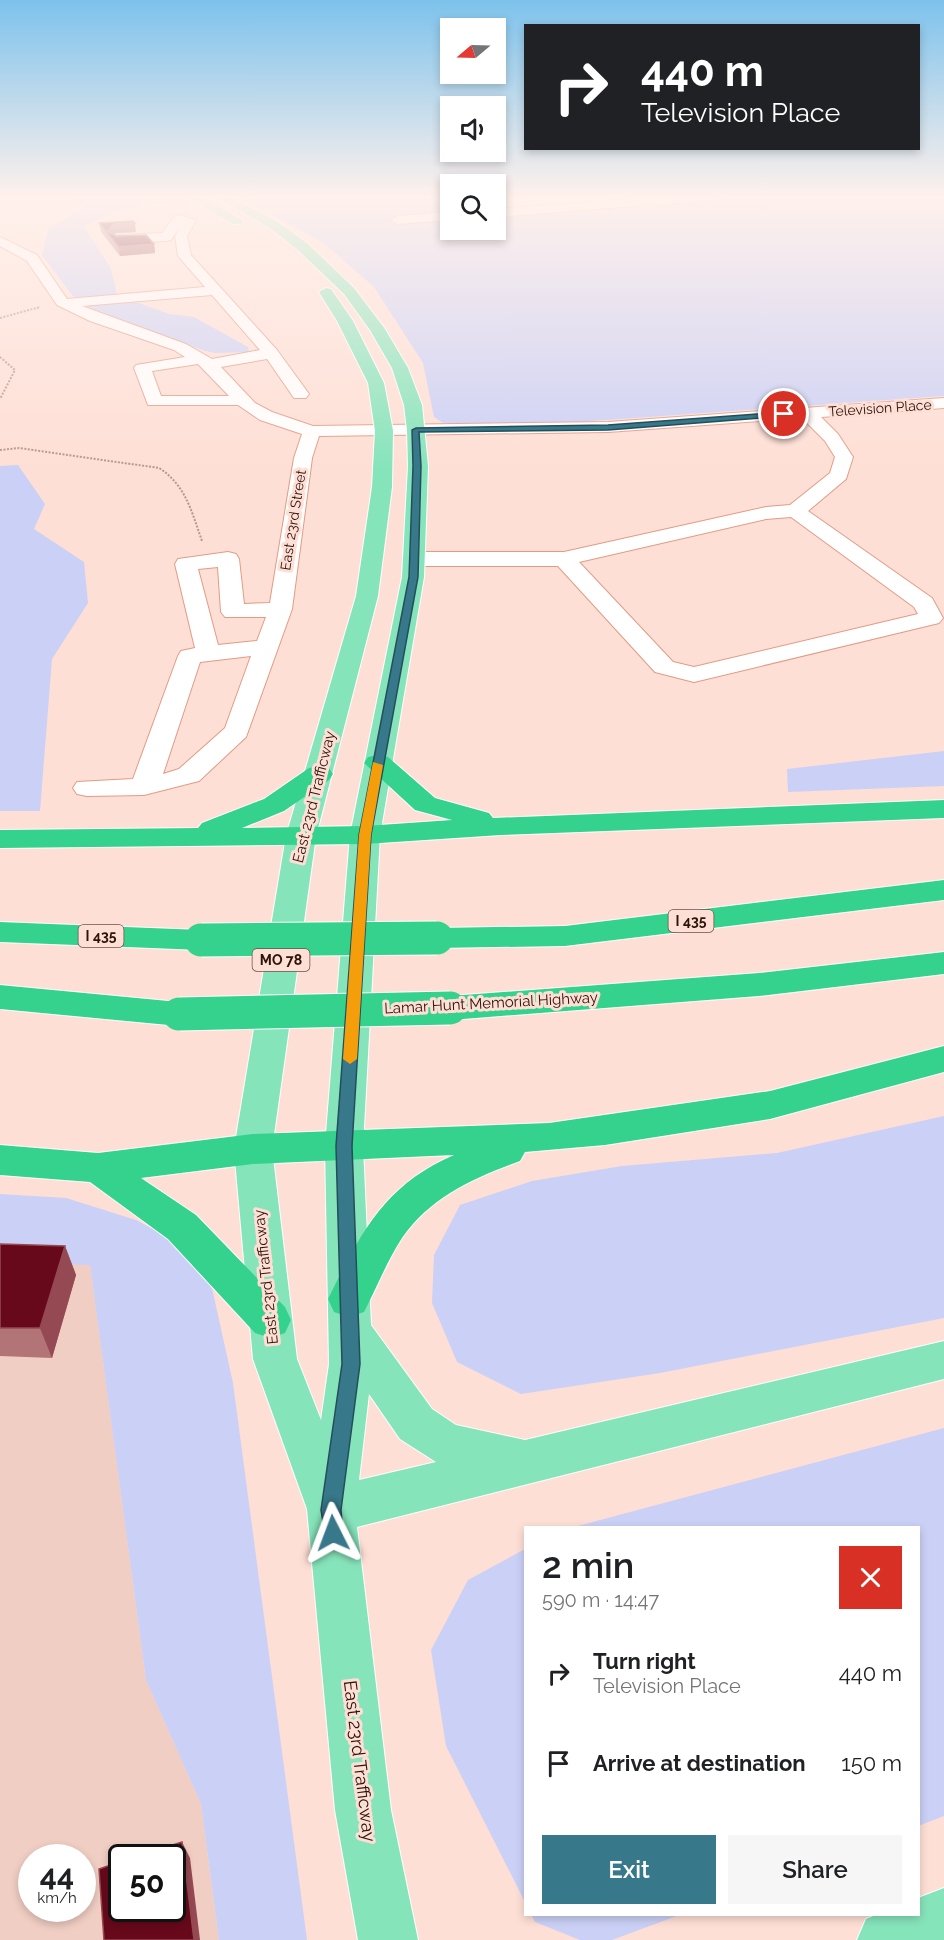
<!DOCTYPE html>
<meta charset="utf-8">
<style>
:root{--surface:#fff;--page:#f6f6f6;--text:#202124;--muted:#757577;--accent:#37788a}
body{margin:0;font-family:Raleway,sans-serif;background:var(--page);color:var(--text);height:100vh;display:flex;flex-direction:column;font-size:22px;white-space:nowrap}
*{box-sizing:border-box;margin:0}
p{font-size:20px;color:var(--muted)}
.icon{flex:none;width:33px;height:33px;fill:none;stroke:currentColor;stroke-width:2;stroke-linecap:round;stroke-linejoin:round}
.map{position:relative;flex:1;overflow:hidden}
.drawer{position:absolute;left:524px;top:1526px;width:396px;height:390px;display:flex;flex-direction:column;background:var(--surface);border-radius:0px;box-shadow:0 3px 9px #0003}
.drawer>*{flex:none}
.hud{position:absolute;left:524px;top:24px;width:396px;height:126px;border-radius:0px;box-shadow:0 3px 9px #0003;background:#202124;color:#fff;overflow:hidden}
.needle{width:39px;rotate:251deg}
.controls{position:absolute;left:440px;top:18px;display:grid;gap:12px}
.controls a{display:grid;place-items:center;width:66px;height:66px;border-radius:0px;background:var(--surface);box-shadow:0 3px 9px #0003;font-size:30px}
.speed{position:absolute;left:18px;top:1844px;display:flex;gap:12px;font-size:30px;font-weight:700;text-align:center}
.speed>*{display:grid;place-content:center;width:78px;height:78px;border-radius:50%;background:var(--surface);box-shadow:0 3px 9px #0003;line-height:1}
.speed small{font-size:15px;font-weight:400}
.speed .limit{border:3px solid #111;border-radius:9px;background:#fff;color:#111}
.pin{position:absolute;display:grid;place-items:center;width:51px;height:51px;color:#fff;margin:-26px;border:3px solid #fff;border-radius:50%;box-shadow:0 2px 6px #0007}
.me{position:absolute;width:66px;margin:-33px;rotate:357deg;stroke-linejoin:round;filter:drop-shadow(0 0 4px #0008)}
.turn{display:flex;align-items:center;gap:21px;height:126px;padding:0 18px;font-size:27px}
.turn .icon{width:78px;height:78px;stroke-width:2.5}
.turn b{display:block;font-size:42px;line-height:51px}
.round{display:grid;place-items:center;flex:none;width:63px;height:63px;border-radius:0px;background:var(--page)}
.headline{display:flex;align-items:center;justify-content:space-between;height:102px;padding:0 18px}
h1{font-size:36px;font-weight:600;line-height:45px}
.cta{display:flex;gap:12px;margin-top:auto;padding:12px 18px}
.cta a{flex:1;height:69px;border-radius:0px;background:var(--accent);color:#fff;font-size:24px;font-weight:600;line-height:69px;text-align:center}
.cta a+a{background:var(--page);color:var(--text)}
ul{padding:0;list-style:none}
li{display:flex;align-items:center;gap:18px;height:90px;padding:0 18px}
li div{flex:1}
li b{display:block;font-size:22px}
li em{font-style:normal}
.map>svg:first-child{display:block}
</style>
<div class="map">
<svg width="944" height="1940" viewBox="0 0 944 1940">
<rect width="100%" height="100%" fill="#fedfd5"/>
<path fill="#f0cec3" fill-rule="evenodd" d="M 0,1262 L 90,1264 L 146,1680 L 201,1804 L 219,1940 L 0,1940 ZM 32,1857 L 82,1857 L 82,1908 L 32,1908 ZM 122,1857 L 172,1857 L 172,1908 L 122,1908 Z"/>
<path fill="#cbd0f6" d="M 64,196 L 180,196 L 190,202 C 174,205 159,203 143,205 C 124,209 102,218 84,226 L 111,269 L 117,295 L 169,314 L 194,317 L 248,347 L 249,352 L 214,353 L 202,350 L 86,306 L 72,295 L 42,255 L 48,229 L 86,206 Z
M 237,196 L 450,196 L 450,230 L 495,230 L 495,216 L 760,196 L 944,196 L 944,396 L 565,423 L 443,423 L 434,417 L 423,363 L 374,287 L 324,243 Z
M 18,465 L 45,504 L 34,529 L 84,562 L 88,603 L 52,659 L 40,811 L 0,811 L 0,466 Z
M 944,751 L 944,786 L 788,792 L 787,769 Z
M 944,1116 L 944,1318 L 660,1373 L 521,1394 L 457,1362 L 432,1303 L 434,1255 L 460,1205 L 532,1181 L 622,1166 L 777,1153 Z
M 0,1194 L 66,1198 L 136,1220 L 172,1239 L 212,1288 L 233,1383 L 307,1940 L 219,1940 L 201,1804 L 146,1680 L 90,1265 L 0,1262 Z
M 944,1428 L 944,1816 L 918,1826 L 918,1527 L 574,1527 Z
M 525,1549 L 525,1902 L 446,1746 L 431,1650 L 468,1580 Z
M 531,1914 L 682,1914 L 612,1940 L 580,1940 L 535,1922 Z"/>
<g fill="none" stroke-linecap="round" stroke-linejoin="round">
<g stroke="#e39b84" stroke-width="2">
<path id="minor" d="M 677,196 L 730,196 L 724,199 L 495,217 L 495,209 Z
M 450,212 L 450,220 L 397,224 L 391,220 L 397,216 Z
M 179,215 L 196,220 L 187,236 L 191,255 L 277,350 L 309,394 L 306,398 L 294,398 L 267,359 L 221,367 L 255,403 L 272,412 L 313,426 L 608,422 L 944,398 L 944,408 L 821,417 L 838,434 L 853,457 L 846,479 L 808,511 L 932,598 L 943,618 L 939,623 L 694,682 L 655,672 L 558,566 L 414,566 L 406,564 L 403,559 L 406,554 L 414,552 L 564,552 L 766,507 L 790,505 L 830,473 L 835,457 L 825,441 L 802,418 L 608,432 L 319,436 L 312,458 L 292,609 L 246,737 L 199,781 L 144,795 L 87,796 L 77,794 L 73,788 L 77,782 L 133,779 L 178,656 L 181,651 L 195,648 L 175,564 L 178,559 L 228,552 L 236,554 L 239,559 L 244,604 L 270,603 L 294,458 L 302,434 L 260,420 L 238,405 L 148,405 L 134,368 L 136,365 L 185,357 L 174,350 L 90,321 L 57,305 L 27,261 L 0,246 L 0,237 L 37,255 L 67,299 L 205,287 L 178,256 L 175,236 L 181,225 L 171,240 L 166,241 L 117,243 L 111,239 L 117,235 L 162,233 L 175,216 ZM 212,295 L 260,350 L 212,359 L 186,344 L 82,306 ZM 198,364 L 229,396 L 161,396 L 152,371 ZM 791,517 L 914,607 L 918,614 L 694,667 L 673,662 L 579,562 L 766,519 ZM 218,567 L 221,612 L 225,617 L 266,617 L 257,641 L 218,645 L 198,569 ZM 251,656 L 225,728 L 179,769 L 163,774 L 200,662 Z"/>
</g>
<g stroke="#fff" stroke-width="2">
<path id="major" d="M 186,196 L 201,196 L 243,221 L 241,224 L 233,224 Z
M 214,196 L 229,196 L 278,222 L 308,244 L 354,288 L 385,329 L 408,368 L 422,405 L 428,466 L 424,577 L 380,835 L 363,1146 L 371,1325 L 432,1409 L 456,1425 L 525,1440 L 944,1341 L 944,1379 L 357,1527 L 391,1810 L 418,1940 L 358,1940 L 335,1810 L 307,1509 L 253,1359 L 234,1149 L 286,836 L 356,596 L 372,487 L 375,431 L 368,383 L 337,321 L 319,292 L 326,288 L 331,289 L 353,321 L 384,383 L 393,431 L 392,487 L 378,596 L 316,836 L 272,1149 L 297,1359 L 321,1420 L 329,1364 L 325,1146 L 350,835 L 402,577 L 408,466 L 407,430 L 404,405 L 392,368 L 370,330 L 344,294 L 298,250 L 270,228 ZM 369,1394 L 400,1439 L 436,1462 L 359,1480 Z
M 944,1888 L 944,1940 L 857,1940 L 866,1919 L 878,1914 L 918,1914 L 918,1898 Z"/>
</g>
<g stroke="#fff" stroke-width="2">
<path id="highway" d="M 378,755 L 388,757 L 435,798 L 489,813 L 493,818 L 944,800 L 944,818 L 501,835 L 365,844 L 0,848 L 0,830 L 198,828 L 202,823 L 264,799 L 309,768 L 319,766 L 329,768 L 333,774 L 329,780 L 284,811 L 242,828 L 365,826 L 452,820 L 415,810 L 364,763 L 368,757 Z
M 944,880 L 944,900 L 565,946 L 437,948 L 426,945 L 421,938 L 426,931 L 437,928 L 565,926 Z
M 0,922 L 201,930 L 212,933 L 217,940 L 212,947 L 201,950 L 0,942 Z
M 944,952 L 944,974 L 759,996 L 450,1020 L 438,1016 L 433,1008 L 438,1000 L 450,996 L 759,973 Z
M 0,985 L 179,1002 L 191,1006 L 196,1014 L 191,1022 L 179,1026 L 0,1009 Z
M 944,1046 L 944,1072 L 770,1119 L 605,1145 L 525,1152 L 520,1161 C 475,1177 430,1197 402,1238 C 387,1261 377,1287 364,1312 L 349,1317 L 334,1312 L 328,1299 C 360,1234 384,1185 454,1155 L 253,1164 L 141,1178 L 196,1215 L 285,1307 L 291,1320 L 285,1333 L 270,1338 L 255,1333 L 168,1239 L 90,1182 L 0,1175 L 0,1145 L 98,1153 L 253,1134 L 549,1123 L 770,1091 Z"/>
</g>
<path stroke="#b5988e" stroke-width="1.5" stroke-dasharray="1.5 1.5" stroke-linecap="butt" d="M 37,308 L 40,307"/>
<path stroke="#b5988e" stroke-width="2" stroke-dasharray="2 1.5" stroke-linecap="butt" d="M 0,318 L 40,307
M 0,357 L 15,370 L 0,399
M 0,450 L 19,448 L 159,468 C 186,485 192,513 202,541"/>
<use href="#minor" fill="#fff" fill-rule="evenodd"/>
<use href="#major" fill="#86e4bb" fill-rule="evenodd"/>
<use href="#highway" fill="#35d28d" fill-rule="evenodd"/>
<g stroke="#fff" stroke-width="35" stroke-linecap="butt">
<path id="highway-bridge" d="M 201,940 L 437,938
M 179,1014 L 450,1008"/>
</g>
<use href="#highway-bridge" stroke="#35d28d" stroke-width="33"/>
</g>
<path fill="#b37478" d="M 99,223 L 136,232 L 116,233 L 114,235 L 116,236 L 154,244 L 155,253 L 120,256 L 101,232 Z
M 0,1244 L 65,1246 L 76,1275 L 52,1358 L 0,1356 Z"/>
<path fill="#954953" d="M 135,223 L 136,232 L 116,233 L 111,238 L 107,231 L 114,224 Z
M 154,244 L 155,253 L 120,256 L 119,247 Z
M 65,1246 L 76,1275 L 52,1358 L 40,1328 Z
M 182,1842 L 190,1858 L 200,1940 L 194,1940 Z"/>
<path fill="#68091b" stroke="#954953" stroke-width="1.5" d="M 133,221 L 135,223 L 114,224 L 107,231 L 116,236 L 146,235 L 154,244 L 119,247 L 99,223 Z
M 0,1244 L 65,1246 L 40,1328 L 0,1328 Z
M 182,1842 L 194,1940 L 104,1940 L 99,1869 L 122,1861 L 122,1908 L 172,1908 L 172,1857 L 135,1857 Z"/>
<linearGradient id="sky" x2="0" y2="1"><stop stop-color="#7dc2ec"/><stop offset="0.42" stop-color="#fff1ec"/><stop offset="1" stop-color="#fff1ec" stop-opacity="0"/></linearGradient>
<rect width="944" height="468" fill="url(#sky)"/>
<path fill="#37788a" stroke="#244e5a" stroke-width="1.5" d="M 784,412 L 787,416 L 608,430 L 419,432 L 421,466 L 418,577 L 371,835 L 352,1146 L 360,1364 L 341,1510 L 343,1533 L 340,1540 L 333,1543 L 326,1540 L 321,1510 L 342,1364 L 336,1146 L 359,835 L 409,577 L 413,466 L 412,430 L 416,428 L 608,425 Z"/>
<path fill="#f59e0b" d="M 373,762 L 383,765 L 371,835 L 357,1059 L 350,1064 L 343,1059 L 359,835 Z"/>
<g text-anchor="middle" dominant-baseline="central" stroke-width="6" stroke-linejoin="round" paint-order="stroke">
<g font-size="14" fill="#2d130a" stroke="#fedfd5">
<text transform="translate(880 408) rotate(-4)">Television Place</text>
<text transform="translate(293 520) rotate(-81)">East 23rd Street</text>
</g>
<g fill="#fedfd5" stroke="#6c5047" stroke-width="1.5">
<rect x="668.5" y="910" width="45" height="22" rx="4.5"/>
<rect x="78.5" y="925" width="45" height="22" rx="4.5"/>
<rect x="252.5" y="949" width="57" height="22" rx="4.5"/>
</g>
<g font-size="14" font-weight="bold" fill="#2d130a">
<text x="691" y="921">I 435</text>
<text x="101" y="936">I 435</text>
<text x="281" y="960">MO 78</text>
</g>
<g font-size="15" fill="#2d130a" stroke="#fedfd5">
<text transform="translate(314 797) rotate(-76)">East 23rd Trafficway</text>
<text transform="translate(491 1003) rotate(-3)">Lamar Hunt Memorial Highway</text>
<text transform="translate(266 1277) rotate(-96)">East 23rd Trafficway</text>
</g>
<g font-size="18" fill="#2d130a" stroke="#fedfd5">
<text transform="translate(360 1761) rotate(83)">East 23rd Trafficway</text>
</g>
</g>
</svg>
<div class="controls">
<a><svg class="needle" viewBox="-14 -14 28 28"><path d="M0-13l5 13h-10z" fill="#e53935"/><path d="M0 13l5-13h-10z" fill="#757577"/></svg></a>
<a><svg class="icon" aria-label="sound" viewBox="0 0 24 24"><path d="M4 9h4l5-4v14l-5-4H4zM17 9q2 3 0 6"/></svg></a>
<a><svg class="icon" aria-label="search" viewBox="0 0 24 24"><circle cx="10" cy="10" r="6"/><path d="M15 15l6 6"/></svg></a>
</div>
<div class="speed"><div>44<small>km/h</small></div><div class="limit">50</div></div>
<div class="pin" style="left:784px;top:414px;background:#d93025"><svg class="icon" aria-label="arrive" viewBox="0 0 24 24"><path d="M6 21V4h12l-3 4 3 4H6"/></svg></div>
<svg class="me" style="left:333px;top:1533px" viewBox="-20 -20 40 40"><path d="M0-17L14 15 0 8-14 15z" fill="#37788a" stroke="#fff" stroke-width="4"/></svg>
<div class="hud">
<div class="turn"><svg class="icon" aria-label="right" viewBox="0 0 24 24"><path d="M7 20v-9h11M14 6l5 5-5 5"/></svg><div><b>440 m</b>Television Place</div></div>
</div>
<section class="drawer">
<div class="headline"><div><h1>2 min</h1><p>590 m · 14:47</p></div><a class="round" style="background:#d93025;color:#fff"><svg class="icon" aria-label="close" viewBox="0 0 24 24"><path d="M6 6l12 12M18 6L6 18"/></svg></a></div>
<ul>
<li><svg class="icon" aria-label="right" viewBox="0 0 24 24"><path d="M7 20v-9h11M14 6l5 5-5 5"/></svg><div><b>Turn right</b><p>Television Place</p></div><em>440 m</em></li>
<li><svg class="icon" aria-label="arrive" viewBox="0 0 24 24"><path d="M6 21V4h12l-3 4 3 4H6"/></svg><div><b>Arrive at destination</b></div><em>150 m</em></li>
</ul>
<div class="cta"><a>Exit</a><a>Share</a></div>
</section>
</div>
